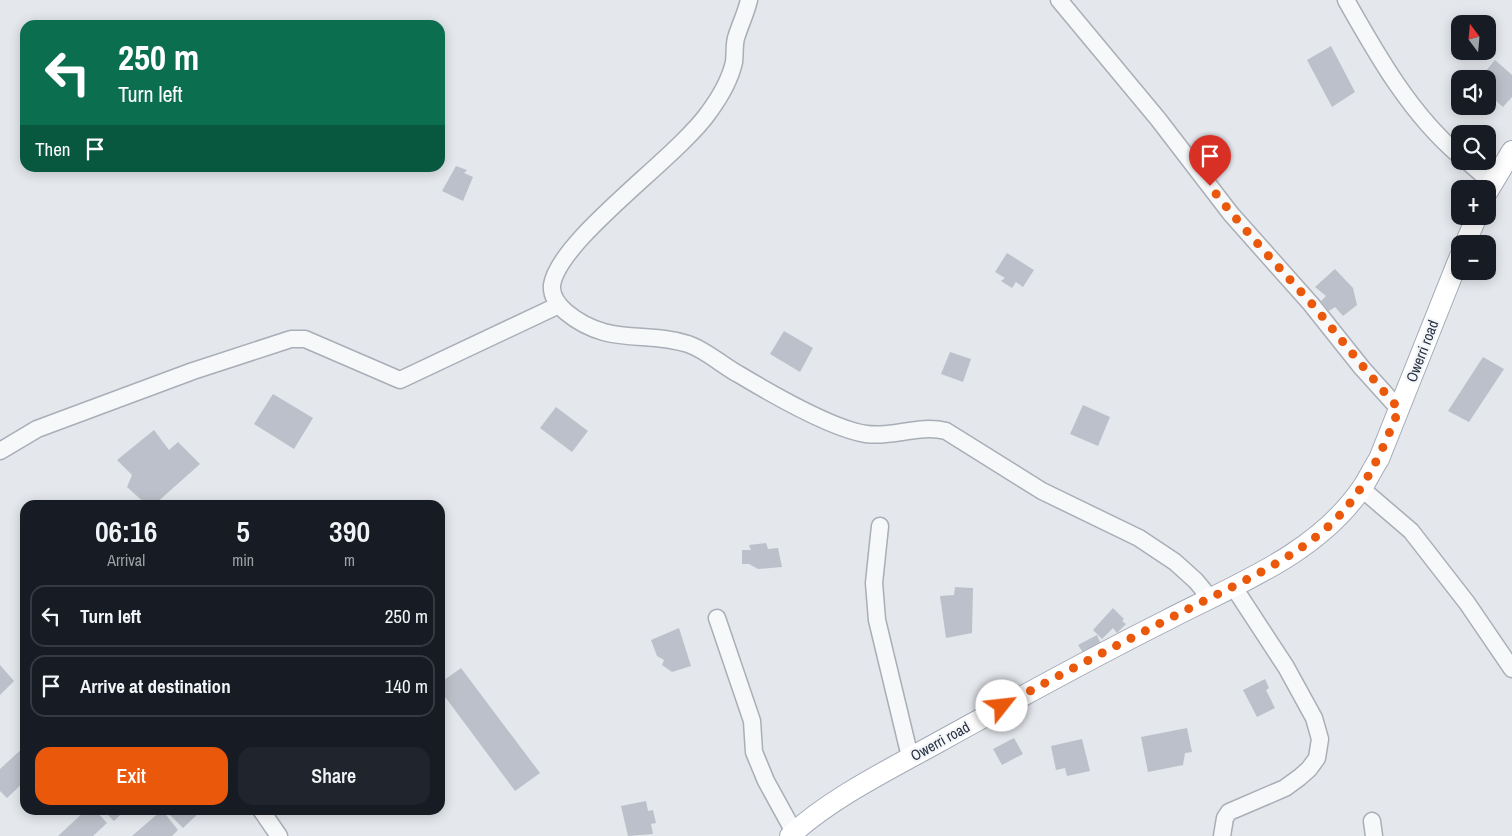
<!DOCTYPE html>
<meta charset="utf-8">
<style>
:root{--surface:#171b24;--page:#20242c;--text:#f1f3f6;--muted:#9ea1a6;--line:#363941;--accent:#ea580c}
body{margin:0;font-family:"Archivo Narrow",sans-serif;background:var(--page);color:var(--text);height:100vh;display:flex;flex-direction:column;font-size:19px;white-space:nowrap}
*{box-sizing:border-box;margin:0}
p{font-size:16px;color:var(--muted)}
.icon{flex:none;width:28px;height:28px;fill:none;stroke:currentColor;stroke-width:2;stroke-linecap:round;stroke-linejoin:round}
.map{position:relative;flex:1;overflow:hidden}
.side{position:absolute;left:20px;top:500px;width:425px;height:315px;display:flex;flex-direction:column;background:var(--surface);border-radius:15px;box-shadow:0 2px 12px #0003}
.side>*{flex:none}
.hud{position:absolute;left:20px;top:20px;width:425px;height:152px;border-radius:15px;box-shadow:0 2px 12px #0003;background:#0b6e4f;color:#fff;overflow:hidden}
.needle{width:32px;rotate:344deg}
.fabs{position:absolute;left:1451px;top:15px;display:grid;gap:10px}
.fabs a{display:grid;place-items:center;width:45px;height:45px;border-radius:10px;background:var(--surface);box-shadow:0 2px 12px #0003;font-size:25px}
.pin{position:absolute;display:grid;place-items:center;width:42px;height:42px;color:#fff;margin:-51px -21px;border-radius:50% 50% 50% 0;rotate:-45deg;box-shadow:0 0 5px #0007}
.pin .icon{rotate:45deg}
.me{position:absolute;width:55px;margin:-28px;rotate:61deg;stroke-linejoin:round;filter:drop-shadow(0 0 4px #0008)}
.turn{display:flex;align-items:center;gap:18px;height:105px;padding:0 15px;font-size:22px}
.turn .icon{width:65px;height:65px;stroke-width:2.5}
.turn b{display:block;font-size:35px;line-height:42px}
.then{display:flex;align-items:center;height:48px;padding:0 15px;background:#0003;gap:10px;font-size:19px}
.eta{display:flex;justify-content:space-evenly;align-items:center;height:85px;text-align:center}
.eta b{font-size:30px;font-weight:600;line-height:35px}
.button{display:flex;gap:10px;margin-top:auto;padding:10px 15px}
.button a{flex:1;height:58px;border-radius:15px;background:var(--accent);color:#fff;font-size:20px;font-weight:600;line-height:58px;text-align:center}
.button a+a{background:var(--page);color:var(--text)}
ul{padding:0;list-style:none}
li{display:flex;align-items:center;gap:15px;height:62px;margin:0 10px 8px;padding:0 5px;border:2px solid var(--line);border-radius:15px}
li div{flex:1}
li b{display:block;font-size:19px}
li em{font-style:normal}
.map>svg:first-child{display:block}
</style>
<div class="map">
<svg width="1512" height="836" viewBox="0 0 1512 836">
<rect width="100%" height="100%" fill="#e4e7ec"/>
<path fill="#bbc0ca" d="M 1331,46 L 1355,92 L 1332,107 L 1307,60 Z
M 1495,60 L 1512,75 L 1512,97 L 1503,107 L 1488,94 L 1488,79 L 1479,79 Z
M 456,166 L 467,170 L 464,173 L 473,177 L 463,201 L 442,191 Z
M 1007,253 L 1034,270 L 1023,287 L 1016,282 L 1012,288 L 1001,281 L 1005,278 L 995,272 Z
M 1335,269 L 1353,288 L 1357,305 L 1343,316 L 1335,307 L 1329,311 L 1321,301 L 1326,296 L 1315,287 Z
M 784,331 L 813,348 L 800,372 L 770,354 Z
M 950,352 L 971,359 L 963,382 L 941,374 Z
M 1483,357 L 1504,369 L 1469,422 L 1448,411 Z
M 273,394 L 313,418 L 294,449 L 254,424 Z
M 1083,405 L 1110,417 L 1098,446 L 1070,434 Z
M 556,407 L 588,431 L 572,452 L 540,428 Z
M 154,430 L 169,450 L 178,442 L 200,464 L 154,505 L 147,505 L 127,487 L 132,475 L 117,460 Z
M 766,543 L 768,549 L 778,548 L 782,567 L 758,569 L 749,564 L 742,564 L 742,550 L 751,550 L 749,545 Z
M 955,587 L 973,588 L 972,633 L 946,638 L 940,596 L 954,595 Z
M 1113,608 L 1124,619 L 1122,621 L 1126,624 L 1117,633 L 1113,628 L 1102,639 L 1093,630 Z
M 679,628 L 691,666 L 672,672 L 662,665 L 664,660 L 657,656 L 651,640 Z
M 1097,635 L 1102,647 L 1086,657 L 1078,645 Z
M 0,665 L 14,681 L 0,695 Z
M 461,668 L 540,773 L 515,791 L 440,690 L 440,683 Z
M 1265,679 L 1269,688 L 1266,690 L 1275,708 L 1257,717 L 1243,690 Z
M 1187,728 L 1192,752 L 1185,753 L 1183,765 L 1148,772 L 1141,737 Z
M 1014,738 L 1023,754 L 1002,765 L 993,749 Z
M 1082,739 L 1090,771 L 1067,776 L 1065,768 L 1056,770 L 1051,746 Z
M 25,746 L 25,781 L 7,798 L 0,791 L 0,769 Z
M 646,801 L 648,811 L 653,810 L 656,823 L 651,824 L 653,834 L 628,836 L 621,806 Z
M 86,810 L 95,810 L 107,823 L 93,836 L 58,836 Z
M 103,810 L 125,810 L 114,821 Z
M 162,810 L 178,830 L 172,836 L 132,836 Z
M 165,810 L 202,810 L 183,828 Z"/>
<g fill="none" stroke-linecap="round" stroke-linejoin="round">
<g stroke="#a9aeb7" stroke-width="19">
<path id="minor" d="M 749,0 C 746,13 740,25 736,38 C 734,46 735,54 734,62 C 730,80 720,97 709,112 C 678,157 559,239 552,285 C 551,296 559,306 566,312 C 608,347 645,330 688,344 C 706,350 723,366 740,375 C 770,393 833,429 866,434 C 893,438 919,424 946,431 L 1042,491 L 1139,538 L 1175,562 L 1196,581 L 1210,598
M 1059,0 L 1158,119 L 1231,214 L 1311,304 L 1362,368 L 1399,409
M 1346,0 C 1377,55 1411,115 1460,156
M 1467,161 L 1491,182
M 0,451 L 37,429 L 193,371 L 291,339 L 305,339 L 400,380 L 559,305
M 1362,489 L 1411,531 L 1467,603 L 1512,669
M 880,526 L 874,583 L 877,620 L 910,757
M 717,618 L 752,721 L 754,752 L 766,781 L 794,832
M 261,810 L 279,836
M 1372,821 L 1374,836
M 1222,836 L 1225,818 L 1229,812 L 1285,788 L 1300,777 L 1309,769 L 1317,758 L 1320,739 L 1314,718 L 1286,667 L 1233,586"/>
</g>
<g stroke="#a3abb8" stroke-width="22">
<path id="major" d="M 1488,191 L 1512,151
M 1465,244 L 1477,216
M 790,836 C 829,799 890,769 937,743 C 1013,701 1089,659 1167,620 C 1236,584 1316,555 1362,488 C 1368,479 1373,468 1379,459 L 1460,256"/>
</g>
<use href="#minor" stroke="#f7f8fa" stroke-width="16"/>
<use href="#major" stroke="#fff" stroke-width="20"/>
</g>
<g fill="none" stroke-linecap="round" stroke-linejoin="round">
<path stroke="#ea580c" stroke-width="9" stroke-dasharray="0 16.2" d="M 1002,706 C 1065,672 1129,639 1194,606 C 1241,582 1290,561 1330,525 C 1364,493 1382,452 1399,409 C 1369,375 1341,339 1312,304 C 1277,265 1242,228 1210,186"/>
</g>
<g text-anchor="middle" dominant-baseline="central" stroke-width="4.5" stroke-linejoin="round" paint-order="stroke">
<g font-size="15" fill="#2b3445" stroke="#f4f6f9">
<text transform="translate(1422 351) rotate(-69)">Owerri road</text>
<text transform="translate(940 741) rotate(-29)">Owerri road</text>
</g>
</g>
</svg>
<div class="fabs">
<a><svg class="needle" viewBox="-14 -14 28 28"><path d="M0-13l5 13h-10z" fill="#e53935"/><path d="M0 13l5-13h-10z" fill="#9ea1a6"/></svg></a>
<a><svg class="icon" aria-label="sound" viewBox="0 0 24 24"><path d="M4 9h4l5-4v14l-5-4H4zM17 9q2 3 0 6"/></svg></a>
<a><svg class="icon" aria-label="search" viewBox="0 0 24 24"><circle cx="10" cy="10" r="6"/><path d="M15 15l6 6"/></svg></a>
<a>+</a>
<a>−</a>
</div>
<div class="pin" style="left:1210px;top:186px;background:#d93025"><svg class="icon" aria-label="arrive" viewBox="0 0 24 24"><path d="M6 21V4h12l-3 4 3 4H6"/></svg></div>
<svg class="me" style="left:1002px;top:706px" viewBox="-20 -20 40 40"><circle r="19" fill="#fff"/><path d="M0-13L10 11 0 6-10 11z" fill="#ea580c"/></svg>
<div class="hud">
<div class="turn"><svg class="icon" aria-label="left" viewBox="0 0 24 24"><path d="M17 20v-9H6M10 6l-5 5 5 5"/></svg><div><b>250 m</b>Turn left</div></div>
<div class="then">Then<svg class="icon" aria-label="arrive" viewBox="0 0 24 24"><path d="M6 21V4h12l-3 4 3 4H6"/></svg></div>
</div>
<section class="side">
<div class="eta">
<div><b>06:16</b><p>Arrival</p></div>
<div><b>5</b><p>min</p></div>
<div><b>390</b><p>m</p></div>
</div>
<ul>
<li><svg class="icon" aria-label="left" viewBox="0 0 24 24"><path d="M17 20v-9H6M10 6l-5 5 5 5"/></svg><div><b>Turn left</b></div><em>250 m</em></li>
<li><svg class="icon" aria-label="arrive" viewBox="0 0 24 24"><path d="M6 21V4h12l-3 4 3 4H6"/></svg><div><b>Arrive at destination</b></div><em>140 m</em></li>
</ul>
<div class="button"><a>Exit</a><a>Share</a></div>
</section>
</div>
